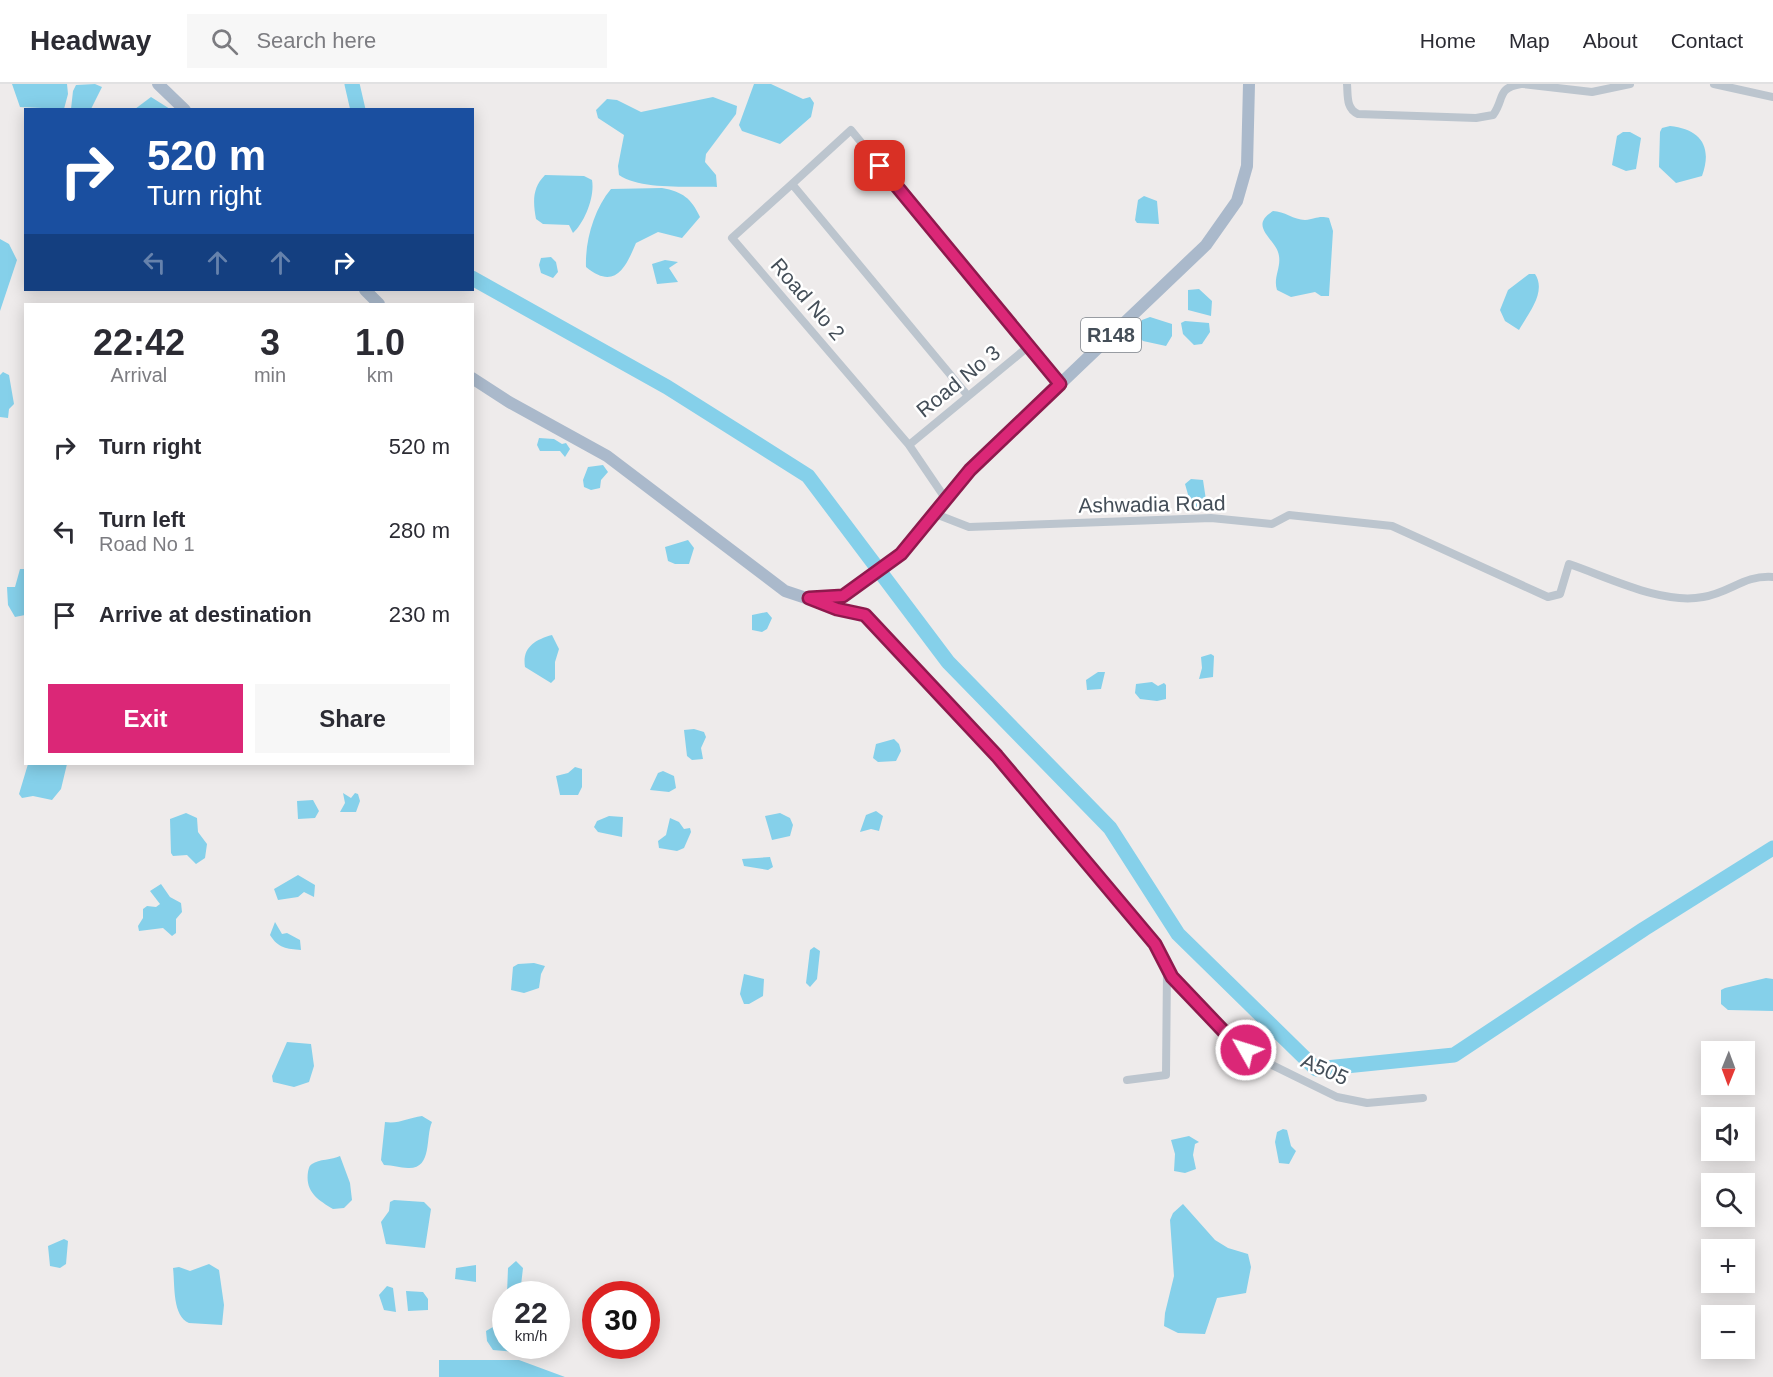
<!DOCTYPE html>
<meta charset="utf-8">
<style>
:root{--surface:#fff;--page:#f7f7f7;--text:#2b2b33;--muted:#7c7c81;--line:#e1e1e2;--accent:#db2777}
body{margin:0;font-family:Helvetica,sans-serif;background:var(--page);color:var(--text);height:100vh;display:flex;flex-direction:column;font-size:22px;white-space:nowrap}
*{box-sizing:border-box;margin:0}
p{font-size:20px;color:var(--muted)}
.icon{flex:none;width:33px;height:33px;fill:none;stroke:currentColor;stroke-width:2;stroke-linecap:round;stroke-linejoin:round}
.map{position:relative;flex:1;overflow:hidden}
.details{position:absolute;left:24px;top:219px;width:450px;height:462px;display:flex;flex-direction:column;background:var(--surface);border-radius:0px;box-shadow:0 3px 15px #0003}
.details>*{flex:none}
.guide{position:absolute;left:24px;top:24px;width:450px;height:183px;border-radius:0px;box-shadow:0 3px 15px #0003;background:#1a4fa0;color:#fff;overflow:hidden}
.needle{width:39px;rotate:181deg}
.controls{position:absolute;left:1701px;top:957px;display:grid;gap:12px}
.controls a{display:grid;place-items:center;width:54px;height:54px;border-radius:0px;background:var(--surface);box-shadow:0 3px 15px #0003;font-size:30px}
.speed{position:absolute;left:492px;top:1197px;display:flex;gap:12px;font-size:30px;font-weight:700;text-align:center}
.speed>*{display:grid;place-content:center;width:78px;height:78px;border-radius:50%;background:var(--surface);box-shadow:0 3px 15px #0003;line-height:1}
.speed small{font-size:15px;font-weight:400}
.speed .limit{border:9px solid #d22;background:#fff;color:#111}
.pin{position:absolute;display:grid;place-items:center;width:51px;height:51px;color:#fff;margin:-26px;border-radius:12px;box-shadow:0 3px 9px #0006}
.me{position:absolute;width:66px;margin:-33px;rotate:309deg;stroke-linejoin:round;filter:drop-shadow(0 0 4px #0008)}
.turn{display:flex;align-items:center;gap:21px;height:126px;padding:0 24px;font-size:27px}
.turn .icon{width:78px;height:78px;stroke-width:2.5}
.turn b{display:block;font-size:42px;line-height:51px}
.lanes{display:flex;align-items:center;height:57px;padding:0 24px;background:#0003;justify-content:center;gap:30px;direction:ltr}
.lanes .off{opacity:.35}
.eta{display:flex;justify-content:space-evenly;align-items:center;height:102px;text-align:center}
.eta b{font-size:36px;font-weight:800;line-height:42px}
.cta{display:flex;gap:12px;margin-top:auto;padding:12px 24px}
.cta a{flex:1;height:69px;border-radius:0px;background:var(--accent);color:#fff;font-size:24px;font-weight:800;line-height:69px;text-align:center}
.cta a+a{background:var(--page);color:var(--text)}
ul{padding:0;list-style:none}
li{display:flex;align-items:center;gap:18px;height:84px;padding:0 24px}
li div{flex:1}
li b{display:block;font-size:22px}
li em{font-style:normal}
header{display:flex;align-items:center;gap:36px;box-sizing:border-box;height:84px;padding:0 30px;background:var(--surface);border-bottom:2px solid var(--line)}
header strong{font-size:28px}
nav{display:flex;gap:33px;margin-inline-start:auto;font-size:21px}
.search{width:420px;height:54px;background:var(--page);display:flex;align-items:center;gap:15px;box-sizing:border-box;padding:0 21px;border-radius:0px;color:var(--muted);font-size:22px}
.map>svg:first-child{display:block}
</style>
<header>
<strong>Headway</strong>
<div class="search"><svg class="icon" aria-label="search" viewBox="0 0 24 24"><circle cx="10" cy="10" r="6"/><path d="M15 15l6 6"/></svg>Search here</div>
<nav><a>Home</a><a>Map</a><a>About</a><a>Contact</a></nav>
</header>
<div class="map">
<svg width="1773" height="1293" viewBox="0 0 1773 1293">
<rect width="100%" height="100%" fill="#eeebeb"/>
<path fill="#85d0ea" d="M 12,0 L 67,0 L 68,10 L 64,25 L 20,23 Z
M 95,0 L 102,3 L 91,25 L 71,25 L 73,7 L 76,1 Z
M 754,0 L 771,0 L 803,15 L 810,13 L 814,19 L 811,33 L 780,60 L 742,47 L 739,41 Z
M 151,13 L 170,25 L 135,25 Z
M 713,13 L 737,22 L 736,30 L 706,70 L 705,78 L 716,91 L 717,103 C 691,102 640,106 619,91 L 618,82 L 624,51 L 598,34 L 596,26 L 607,15 L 617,16 L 641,28 Z
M 1670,42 C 1700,45 1713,62 1702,92 L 1676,99 L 1659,83 L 1660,48 L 1662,44 Z
M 1623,48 L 1630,48 L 1641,54 L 1636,85 L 1626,87 L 1612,81 L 1617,52 Z
M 545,91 L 584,92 L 592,96 C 595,112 585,138 573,149 L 569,141 L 543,140 L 536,135 C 533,118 532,104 545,91 Z
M 662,104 C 683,108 691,114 700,133 L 682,154 L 658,148 L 636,159 C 626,183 615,207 586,183 C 585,157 594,125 611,105 Z
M 1144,112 L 1157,117 L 1159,140 L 1137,139 L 1135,136 L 1138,116 Z
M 1273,127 C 1284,127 1294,136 1305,136 C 1315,135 1319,131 1329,134 L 1333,147 L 1329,212 L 1321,212 L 1315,208 L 1291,213 L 1277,206 C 1273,194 1281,184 1279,172 C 1277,155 1247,143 1273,127 Z
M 0,155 L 9,160 L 17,176 L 0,227 Z
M 551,173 L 556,178 L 558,188 L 553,194 L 541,189 L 539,181 L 541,174 Z
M 665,176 L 678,178 L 669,184 L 678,198 L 657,200 L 652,180 Z
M 1529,190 L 1535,190 C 1547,208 1528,230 1519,246 L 1505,237 L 1500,226 L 1508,206 Z
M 1199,205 L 1212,217 L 1211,232 L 1188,226 L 1188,206 Z
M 1150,233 L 1172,240 L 1172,252 L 1166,262 L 1143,257 L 1135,249 L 1142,236 Z
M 1185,237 L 1209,239 L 1210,248 L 1202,260 L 1194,261 L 1183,250 L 1181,239 Z
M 3,288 L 9,291 L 14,320 L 9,325 L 8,334 L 0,333 L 0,291 Z
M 539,354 L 554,355 L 562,360 L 566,359 L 570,365 L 565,373 L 560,367 L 540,367 L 537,361 Z
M 603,381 L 608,388 L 601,396 L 600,404 L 591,406 L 584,403 L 583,396 L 588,383 Z
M 1191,395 L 1203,396 L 1206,416 L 1200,424 L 1191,421 L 1185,400 Z
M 688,456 L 694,464 L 689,480 L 675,480 L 668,477 L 665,463 Z
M 20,485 L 25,485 L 25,531 L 15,533 L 8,521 L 7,503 L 15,503 Z
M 767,528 L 772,534 L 767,545 L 762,548 L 752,546 L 752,531 Z
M 552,551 L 559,565 L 555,578 L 555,595 L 551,599 L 525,583 C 522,564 534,556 552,551 Z
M 1211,570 L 1214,572 L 1213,593 L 1199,595 L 1202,584 L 1201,573 Z
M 1098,588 L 1105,588 L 1101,605 L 1087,606 L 1086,596 Z
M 1152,598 L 1158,602 L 1164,599 L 1166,601 L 1166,615 L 1157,617 L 1140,615 L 1135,609 L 1136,600 Z
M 694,645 L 704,648 L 706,653 L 701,664 L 703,675 L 692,676 L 687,672 L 684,646 Z
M 894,655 L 899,660 L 901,667 L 896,677 L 878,678 L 873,674 L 876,660 Z
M 28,680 L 67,680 L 61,705 L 52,716 L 33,712 L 22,714 L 19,710 Z
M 575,683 L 582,685 L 582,703 L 578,711 L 560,711 L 556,692 L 568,689 Z
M 663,687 L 674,692 L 676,704 L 669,708 L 650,706 L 658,689 Z
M 343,709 L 351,714 L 355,709 L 358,710 L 360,717 L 356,728 L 340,728 L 345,719 Z
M 313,716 L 319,727 L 315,734 L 298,735 L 297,717 Z
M 876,727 L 883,732 L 879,747 L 871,745 L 860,748 L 866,731 Z
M 186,729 L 197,734 L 198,748 L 207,760 L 205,774 L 196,780 L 187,771 L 173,772 L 171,769 L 170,735 Z
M 780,729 L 790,734 L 793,741 L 790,752 L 772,756 L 765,732 Z
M 609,732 L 623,733 L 622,753 L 598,748 L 594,743 L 597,737 Z
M 670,734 L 679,738 L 684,745 L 690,744 L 691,748 L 684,764 L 677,767 L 659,764 L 658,757 L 666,751 Z
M 770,773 L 773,783 L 768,786 L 744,782 L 742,775 Z
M 298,791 L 315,801 L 314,813 L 304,808 L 298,813 L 278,816 L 274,805 Z
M 161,800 L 170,813 L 181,819 L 182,828 L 176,835 L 176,849 L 172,852 L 163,844 L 139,847 L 138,842 L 143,834 L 143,825 L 147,822 L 156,823 L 160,820 L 150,807 Z
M 275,838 L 282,850 L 287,849 L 300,856 L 301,866 C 287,865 278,864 270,851 Z
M 814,863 L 820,867 L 817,895 L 810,903 L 806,899 L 810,866 Z
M 534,879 L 545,882 L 541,890 L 539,904 L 524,909 L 511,906 L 513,883 L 518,880 Z
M 744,890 L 764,895 L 763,912 L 749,920 L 744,920 L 740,910 Z
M 1766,894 L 1773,895 L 1773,927 L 1728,926 L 1721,920 L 1721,906 L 1725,904 Z
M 287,958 L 311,960 L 314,982 L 309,998 L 294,1003 L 273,998 L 272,992 Z
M 422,1032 L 432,1038 C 425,1053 433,1085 408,1084 C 400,1084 393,1081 384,1081 L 381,1076 L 385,1038 C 399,1040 408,1034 422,1032 Z
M 1283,1045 L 1287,1046 L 1291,1062 L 1296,1067 L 1289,1080 L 1279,1079 L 1275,1058 L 1277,1048 Z
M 1189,1052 L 1199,1058 L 1195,1060 L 1193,1071 L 1196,1085 L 1185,1089 L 1174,1087 L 1175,1070 L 1171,1056 Z
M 340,1072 L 350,1099 L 352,1116 L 344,1124 L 333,1125 C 318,1116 305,1108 308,1088 C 309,1084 309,1082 312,1080 C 319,1075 332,1076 340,1072 Z
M 394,1116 L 424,1118 L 431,1125 L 425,1164 L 386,1160 L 381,1138 L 389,1127 L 390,1118 Z
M 1183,1120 L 1215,1156 L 1228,1164 L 1248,1170 L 1251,1183 L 1246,1209 L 1217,1214 L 1205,1250 L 1178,1249 L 1164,1242 L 1165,1229 L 1174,1192 L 1170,1136 L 1173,1129 Z
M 64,1155 L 68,1157 L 66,1180 L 60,1184 L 50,1182 L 48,1162 Z
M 516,1177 L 523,1184 L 520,1210 L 507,1210 L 508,1184 Z
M 209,1180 L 219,1186 L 224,1221 L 222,1241 L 189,1239 C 172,1232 175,1200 173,1184 L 179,1183 L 190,1187 Z
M 476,1181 L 476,1198 L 455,1195 L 456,1184 Z
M 387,1202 L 393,1204 L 396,1228 L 384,1226 L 379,1211 Z
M 406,1207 L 423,1208 L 428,1215 L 428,1226 L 408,1227 Z
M 505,1236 L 506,1262 L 517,1262 L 514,1268 L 493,1266 L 487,1257 L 486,1247 Z
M 439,1276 L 519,1276 L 565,1293 L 439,1293 Z"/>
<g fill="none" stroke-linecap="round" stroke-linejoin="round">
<path stroke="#85d0ea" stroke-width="15" d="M 352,0 L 358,26
M 472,194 L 667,303 L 808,392 L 948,578 L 1110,744 L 1178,850 L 1316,985 L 1454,971 L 1644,845 L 1773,764"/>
<path stroke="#bcc5ce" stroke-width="8" d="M 1347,0 C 1348,12 1346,25 1358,30 L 1476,34 L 1493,31 C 1505,15 1496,4 1521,0
M 1523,0 L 1592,8 L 1630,0
M 1714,0 L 1773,13
M 792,100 L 732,154 L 909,361 L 945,414
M 968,312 L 792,100 L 851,46 L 1060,300
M 909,361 L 1029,262
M 933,429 L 969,443 L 1211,434 L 1272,440 L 1289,431 L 1392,442 L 1548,513 L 1560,510 L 1569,480 C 1608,493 1662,521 1703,513 C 1732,508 1743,491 1773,493
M 813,516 L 837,525 L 865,531 L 997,672 L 1155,859 L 1172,893 L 1232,956 L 1260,975 L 1337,1013 L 1367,1019 L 1423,1014
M 1127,996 L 1166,991 L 1167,885"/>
<path stroke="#aab9cb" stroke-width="12" d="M 158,0 L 185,26
M 365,206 L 379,220
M 472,294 L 509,318 L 607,372 L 785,507 L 809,515 L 843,512 L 901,470 L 970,386 L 1206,161 L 1237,117 L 1247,82 L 1249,0"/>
</g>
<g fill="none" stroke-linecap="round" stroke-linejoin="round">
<g stroke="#8e194d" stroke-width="15">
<path id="route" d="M 880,82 L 1060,300 L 970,386 L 901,470 L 843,512 L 809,514 L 837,525 L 865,531 L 997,672 L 1155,860 L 1172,893 L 1232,956 L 1246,966"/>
</g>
<use href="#route" stroke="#db2777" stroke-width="10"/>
</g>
<g text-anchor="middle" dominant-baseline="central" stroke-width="5" stroke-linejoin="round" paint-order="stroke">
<rect fill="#fff" stroke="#7c838a" stroke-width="1.5" x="1081" y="234" width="60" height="34" rx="4.5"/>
<g font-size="20" font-weight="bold" fill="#444e58">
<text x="1111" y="251">R148</text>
</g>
<g font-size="21" fill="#444e58" stroke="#fff">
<text transform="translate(808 215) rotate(49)">Road No 2</text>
<text transform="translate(958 297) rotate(-39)">Road No 3</text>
<text transform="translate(1152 420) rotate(-1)">Ashwadia Road</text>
<text transform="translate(1325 985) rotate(24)">A505</text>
</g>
</g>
</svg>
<div class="controls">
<a><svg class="needle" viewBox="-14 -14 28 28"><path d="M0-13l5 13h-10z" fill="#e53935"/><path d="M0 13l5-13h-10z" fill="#7c7c81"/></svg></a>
<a><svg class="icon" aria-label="sound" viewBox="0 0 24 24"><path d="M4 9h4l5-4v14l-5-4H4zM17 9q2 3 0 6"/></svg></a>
<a><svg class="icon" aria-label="search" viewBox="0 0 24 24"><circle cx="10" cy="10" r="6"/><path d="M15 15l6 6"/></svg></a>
<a>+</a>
<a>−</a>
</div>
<div class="speed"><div>22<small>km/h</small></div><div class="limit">30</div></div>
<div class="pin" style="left:880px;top:82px;background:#d93025"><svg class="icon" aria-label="arrive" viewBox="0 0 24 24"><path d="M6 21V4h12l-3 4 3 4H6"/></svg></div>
<svg class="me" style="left:1246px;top:966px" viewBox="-20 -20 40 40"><circle r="17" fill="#db2777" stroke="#fff" stroke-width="3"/><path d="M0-11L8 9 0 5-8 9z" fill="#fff"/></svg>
<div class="guide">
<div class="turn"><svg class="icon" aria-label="right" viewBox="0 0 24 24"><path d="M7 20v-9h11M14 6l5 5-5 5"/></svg><div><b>520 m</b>Turn right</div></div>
<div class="lanes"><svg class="icon off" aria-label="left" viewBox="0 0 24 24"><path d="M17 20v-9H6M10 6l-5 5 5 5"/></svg><svg class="icon off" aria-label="ahead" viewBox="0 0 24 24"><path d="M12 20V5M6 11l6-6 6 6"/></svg><svg class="icon off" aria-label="ahead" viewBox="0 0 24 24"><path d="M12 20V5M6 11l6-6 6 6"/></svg><svg class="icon" aria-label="right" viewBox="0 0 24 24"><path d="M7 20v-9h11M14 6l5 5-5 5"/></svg></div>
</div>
<section class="details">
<div class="eta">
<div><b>22:42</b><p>Arrival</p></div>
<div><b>3</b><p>min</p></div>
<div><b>1.0</b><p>km</p></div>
</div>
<ul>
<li><svg class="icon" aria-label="right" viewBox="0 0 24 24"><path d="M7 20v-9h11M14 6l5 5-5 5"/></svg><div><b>Turn right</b></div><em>520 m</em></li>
<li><svg class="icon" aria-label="left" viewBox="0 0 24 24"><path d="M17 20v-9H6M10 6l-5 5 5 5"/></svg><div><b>Turn left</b><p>Road No 1</p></div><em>280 m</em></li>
<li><svg class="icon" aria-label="arrive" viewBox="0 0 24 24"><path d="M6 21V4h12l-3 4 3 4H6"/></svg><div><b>Arrive at destination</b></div><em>230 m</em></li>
</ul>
<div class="cta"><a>Exit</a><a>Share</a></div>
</section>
</div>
